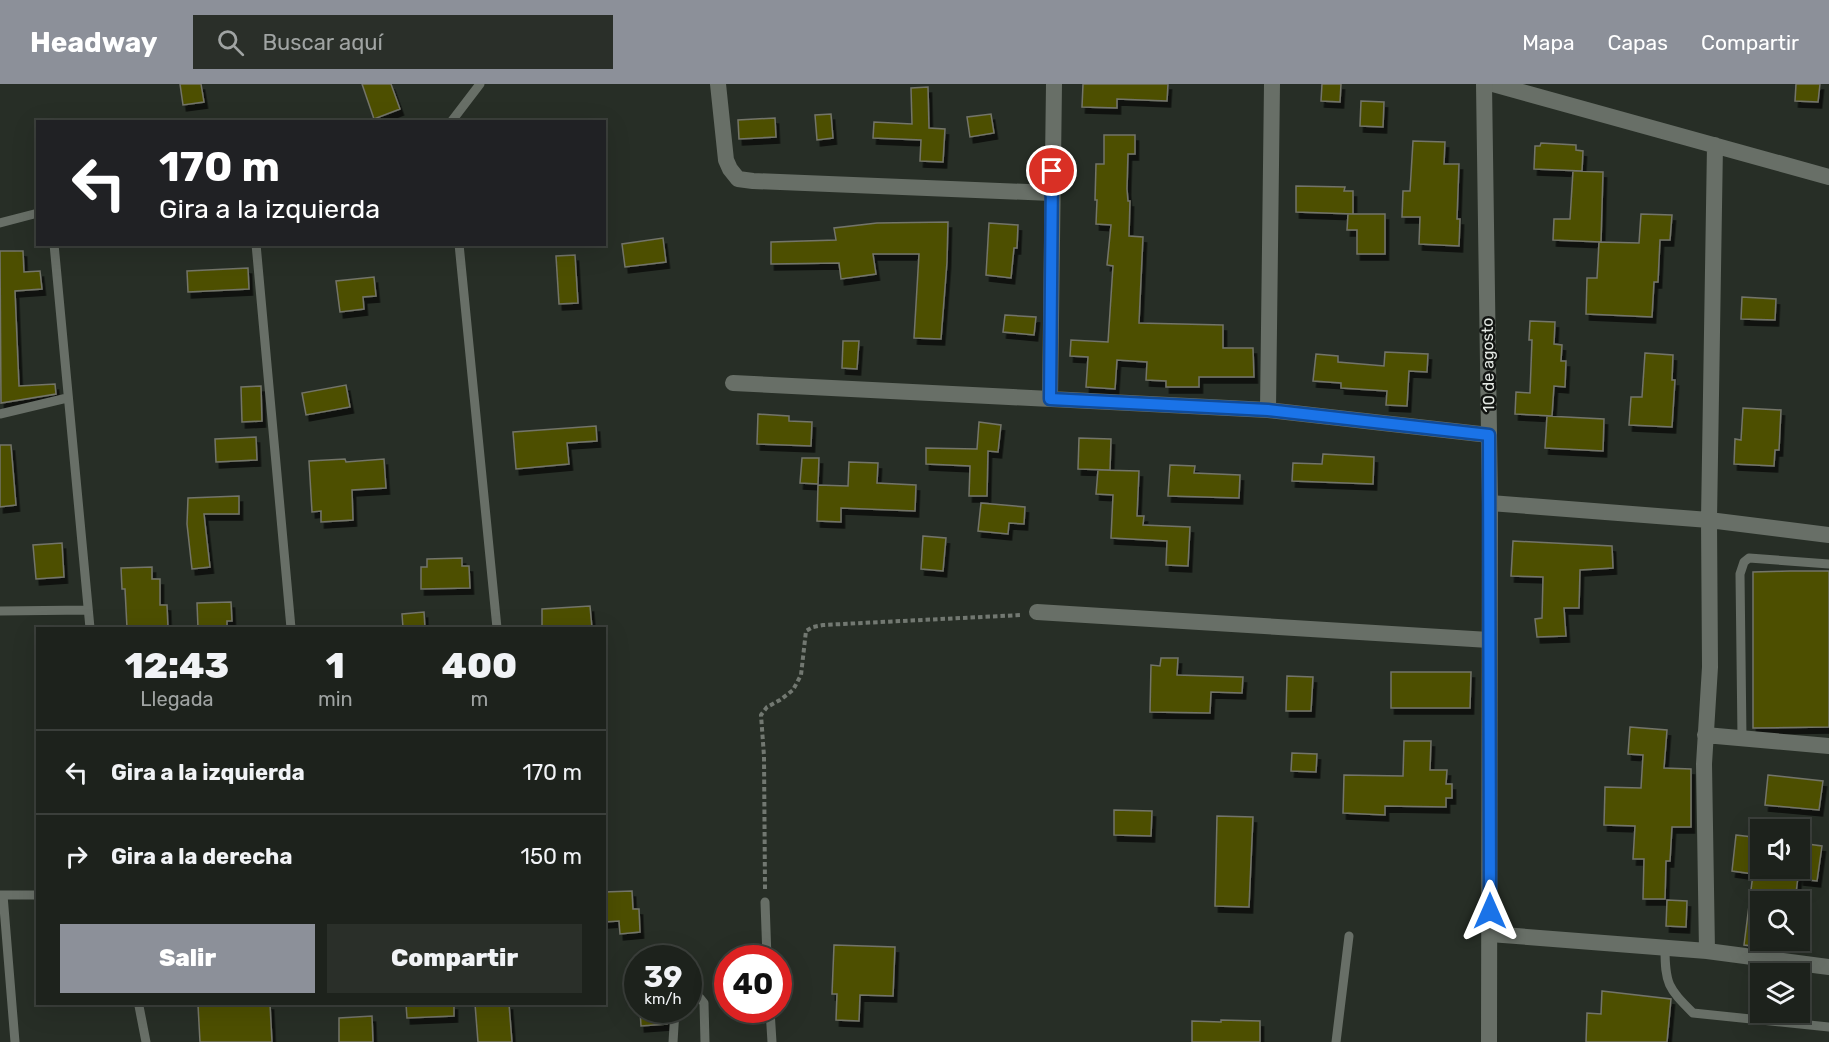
<!DOCTYPE html>
<html lang="es">
<meta charset="utf-8">
<style>
:root{--surface:#1d221c;--page:#2a2f29;--text:#f1f3f6;--muted:#a0a4a3;--line:#3b3f3b;--accent:#8c9099}
body{margin:0;font-family:Rubik,sans-serif;background:var(--page);color:var(--text);height:100vh;display:flex;flex-direction:column;font-size:22px;white-space:nowrap}
*{box-sizing:border-box;margin:0}
p{font-size:20px;color:var(--muted)}
.icon{flex:none;width:33px;height:33px;fill:none;stroke:currentColor;stroke-width:2;stroke-linecap:round;stroke-linejoin:round}
.map{position:relative;flex:1;overflow:hidden}
.side{position:absolute;left:36px;top:543px;width:570px;height:378px;display:flex;flex-direction:column;background:var(--surface);border-radius:0px;box-shadow:0 6px 24px #0002,0 0 0 2px var(--line)}
.side>*{flex:none}
.guide{position:absolute;left:36px;top:36px;width:570px;height:126px;border-radius:0px;box-shadow:0 6px 24px #0002,0 0 0 2px var(--line);background:#202124;color:#fff;overflow:hidden}
.tools{position:absolute;left:1750px;top:735px;display:grid;gap:12px}
.tools a{display:grid;place-items:center;width:60px;height:60px;border-radius:0px;background:var(--surface);box-shadow:0 6px 24px #0002,0 0 0 2px var(--line);font-size:30px}
.speed{position:absolute;left:624px;top:861px;display:flex;gap:12px;font-size:30px;font-weight:700;text-align:center}
.speed>*{display:grid;place-content:center;width:78px;height:78px;border-radius:50%;background:var(--surface);box-shadow:0 6px 24px #0002,0 0 0 2px var(--line);line-height:1}
.speed small{font-size:15px;font-weight:400}
.speed .limit{border:9px solid #d22;background:#fff;color:#111}
.pin{position:absolute;display:grid;place-items:center;width:51px;height:51px;color:#fff;margin:-26px;border:3px solid #fff;border-radius:50%;box-shadow:0 2px 6px #0007}
.me{position:absolute;width:66px;margin:-33px;rotate:0deg;stroke-linejoin:round;filter:drop-shadow(0 0 4px #0008)}
.turn{display:flex;align-items:center;gap:21px;height:126px;padding:0 24px;font-size:27px}
.turn .icon{width:78px;height:78px;stroke-width:2.5}
.turn b{display:block;font-size:42px;line-height:51px}
.eta{display:flex;justify-content:space-evenly;align-items:center;height:102px;text-align:center}
.eta b{font-size:36px;font-weight:800;line-height:42px}
.action{display:flex;gap:12px;margin-top:auto;padding:12px 24px}
.action a{flex:1;height:69px;border-radius:0px;background:var(--accent);color:#fff;font-size:24px;font-weight:800;line-height:69px;text-align:center}
.action a+a{background:var(--page);color:var(--text)}
ul{padding:0;list-style:none}
li{display:flex;align-items:center;gap:18px;height:84px;padding:0 24px;border-top:2px solid var(--line)}
li div{flex:1}
li b{display:block;font-size:22px}
li em{font-style:normal}
header{display:flex;align-items:center;gap:36px;box-sizing:border-box;height:84px;padding:0 30px;background:var(--accent);color:#fff}
header strong{font-size:28px}
nav{display:flex;gap:33px;margin-inline-start:auto;font-size:21px}
.search{width:420px;height:54px;background:var(--page);display:flex;align-items:center;gap:15px;box-sizing:border-box;padding:0 21px;border-radius:0px;color:var(--muted);font-size:22px}
.map>svg:first-child{display:block}
</style>
<header>
<strong>Headway</strong>
<div class="search"><svg class="icon" aria-label="search" viewBox="0 0 24 24"><circle cx="10" cy="10" r="6"/><path d="M15 15l6 6"/></svg>Buscar aquí</div>
<nav><a>Mapa</a><a>Capas</a><a>Compartir</a></nav>
</header>
<div class="map">
<svg width="1829" height="958" viewBox="0 0 1829 958">
<defs>
<filter id="shadow"><feDropShadow dx="3.5" dy="6" stdDeviation="0" flood-color="#0009"/></filter>
</defs>
<rect width="100%" height="100%" fill="#272e26"/>
<path fill="#4d4f04" stroke="#737469" stroke-width="1.5" filter="url(#shadow)" d="M 180,0 L 201,0 L 204,18 L 183,21 Z
M 362,0 L 391,0 L 400,25 L 374,35 Z
M 1083,0 L 1168,0 L 1167,17 L 1117,15 L 1117,24 L 1082,23 Z
M 1322,0 L 1341,0 L 1340,18 L 1321,17 Z
M 1796,0 L 1820,0 L 1818,18 L 1795,17 Z
M 928,3 L 929,44 L 945,45 L 943,78 L 920,77 L 921,56 L 873,54 L 874,38 L 912,40 L 911,4 Z
M 1361,17 L 1384,18 L 1383,43 L 1360,42 Z
M 831,30 L 833,54 L 817,56 L 815,31 Z
M 991,30 L 994,49 L 970,53 L 967,33 Z
M 775,34 L 776,53 L 739,55 L 738,36 Z
M 1104,51 L 1135,51 L 1135,70 L 1128,70 L 1127,105 L 1128,117 L 1130,117 L 1129,152 L 1143,153 L 1139,239 L 1223,241 L 1223,264 L 1253,264 L 1254,293 L 1199,293 L 1199,303 L 1166,303 L 1166,297 L 1146,296 L 1147,278 L 1117,276 L 1115,305 L 1086,303 L 1088,273 L 1070,272 L 1071,256 L 1108,258 L 1113,182 L 1107,181 L 1111,141 L 1096,140 L 1097,116 L 1095,116 L 1096,80 L 1104,80 Z
M 1413,57 L 1445,58 L 1444,80 L 1459,80 L 1457,135 L 1460,135 L 1459,162 L 1419,160 L 1420,133 L 1402,133 L 1403,107 L 1410,107 Z
M 1541,59 L 1576,61 L 1576,66 L 1583,67 L 1582,87 L 1534,85 L 1535,62 L 1540,62 Z
M 1573,87 L 1603,88 L 1601,158 L 1553,156 L 1554,135 L 1570,135 Z
M 1296,102 L 1345,103 L 1344,107 L 1353,107 L 1353,130 L 1296,128 Z
M 1348,130 L 1385,130 L 1385,170 L 1357,170 L 1357,146 L 1347,146 Z
M 1641,130 L 1672,131 L 1670,156 L 1660,156 L 1658,198 L 1654,198 L 1652,233 L 1586,230 L 1587,194 L 1597,194 L 1599,158 L 1639,159 Z
M 948,138 L 947,178 L 941,255 L 914,254 L 919,170 L 873,170 L 876,190 L 841,195 L 839,179 L 771,180 L 771,158 L 836,156 L 834,144 L 877,139 Z
M 989,139 L 1018,141 L 1017,164 L 1014,164 L 1011,194 L 986,191 Z
M 663,154 L 666,178 L 625,183 L 622,160 Z
M 0,167 L 23,167 L 24,188 L 40,187 L 42,205 L 15,207 L 19,302 L 55,300 L 56,310 L 1,319 Z
M 575,171 L 578,219 L 559,220 L 556,172 Z
M 248,184 L 249,205 L 188,208 L 187,187 Z
M 374,193 L 376,212 L 363,213 L 364,225 L 340,228 L 336,197 Z
M 1742,213 L 1776,215 L 1775,236 L 1741,235 Z
M 1005,231 L 1036,233 L 1034,251 L 1003,248 Z
M 1530,237 L 1555,238 L 1554,260 L 1562,261 L 1561,277 L 1566,277 L 1565,303 L 1554,302 L 1552,332 L 1515,330 L 1516,308 L 1530,309 L 1532,256 L 1529,256 Z
M 843,257 L 859,257 L 857,285 L 842,284 Z
M 1385,268 L 1428,270 L 1427,288 L 1409,287 L 1407,322 L 1386,321 L 1387,307 L 1341,304 L 1341,299 L 1313,297 L 1316,270 L 1338,272 L 1338,278 L 1384,282 Z
M 1645,269 L 1673,271 L 1672,296 L 1675,296 L 1672,343 L 1629,341 L 1631,313 L 1642,313 Z
M 346,301 L 350,323 L 306,331 L 302,309 Z
M 261,302 L 262,337 L 242,338 L 241,303 Z
M 1743,324 L 1781,326 L 1779,366 L 1775,366 L 1774,382 L 1734,380 L 1735,355 L 1741,356 Z
M 758,330 L 789,332 L 789,337 L 812,338 L 811,362 L 757,360 Z
M 1547,332 L 1604,335 L 1603,367 L 1545,364 Z
M 979,338 L 1001,341 L 998,368 L 988,367 L 987,412 L 969,412 L 970,382 L 926,380 L 926,364 L 977,365 Z
M 596,342 L 597,357 L 567,359 L 569,380 L 516,385 L 513,348 Z
M 256,353 L 257,376 L 216,378 L 215,355 Z
M 1079,354 L 1111,355 L 1110,386 L 1078,385 Z
M 0,361 L 11,361 L 16,421 L 0,423 Z
M 1323,370 L 1374,373 L 1373,400 L 1292,397 L 1293,379 L 1322,380 Z
M 802,374 L 819,374 L 818,400 L 800,399 Z
M 345,375 L 346,378 L 384,375 L 386,404 L 352,406 L 353,436 L 321,438 L 321,427 L 312,428 L 309,377 Z
M 849,378 L 878,379 L 877,399 L 916,401 L 915,427 L 841,424 L 841,438 L 817,437 L 818,401 L 848,402 Z
M 1170,381 L 1195,382 L 1194,389 L 1240,391 L 1239,414 L 1168,412 Z
M 1098,386 L 1139,387 L 1137,432 L 1144,432 L 1143,441 L 1190,443 L 1188,482 L 1166,481 L 1167,457 L 1111,454 L 1113,411 L 1096,410 Z
M 239,412 L 239,430 L 204,430 L 210,483 L 192,485 L 187,440 L 188,414 Z
M 981,419 L 1025,423 L 1024,440 L 1009,439 L 1008,450 L 978,447 Z
M 923,452 L 946,454 L 943,487 L 921,485 Z
M 1513,457 L 1612,462 L 1613,484 L 1580,486 L 1579,524 L 1564,524 L 1566,552 L 1537,553 L 1535,535 L 1542,534 L 1543,493 L 1511,492 Z
M 62,459 L 64,493 L 36,495 L 33,461 Z
M 462,474 L 462,482 L 469,482 L 470,504 L 421,505 L 421,483 L 427,483 L 427,475 Z
M 152,483 L 152,495 L 160,495 L 160,521 L 167,521 L 168,544 L 127,544 L 125,505 L 122,505 L 121,484 Z
M 1790,487 L 1829,487 L 1829,643 L 1753,644 L 1753,488 Z
M 231,518 L 232,537 L 227,537 L 227,544 L 198,544 L 197,519 Z
M 590,522 L 592,544 L 542,544 L 542,525 Z
M 424,528 L 425,544 L 403,544 L 402,530 Z
M 1161,574 L 1178,574 L 1177,591 L 1243,593 L 1242,609 L 1211,608 L 1210,629 L 1150,628 L 1151,581 L 1160,582 Z
M 1391,588 L 1471,588 L 1470,624 L 1391,624 Z
M 1287,592 L 1313,593 L 1311,627 L 1286,627 Z
M 1630,643 L 1667,646 L 1664,684 L 1691,685 L 1691,743 L 1672,743 L 1670,777 L 1666,777 L 1665,815 L 1643,815 L 1644,775 L 1633,775 L 1635,742 L 1604,741 L 1605,703 L 1641,704 L 1643,671 L 1628,670 Z
M 1404,657 L 1431,657 L 1430,686 L 1447,686 L 1446,700 L 1452,700 L 1452,714 L 1446,714 L 1446,723 L 1385,722 L 1385,731 L 1343,729 L 1344,691 L 1403,692 Z
M 1292,669 L 1317,670 L 1316,688 L 1291,687 Z
M 1768,691 L 1823,697 L 1819,726 L 1765,721 Z
M 1114,726 L 1152,727 L 1151,752 L 1114,751 Z
M 1217,732 L 1253,733 L 1249,823 L 1215,822 Z
M 1736,751 L 1761,754 L 1761,784 L 1799,784 L 1795,818 L 1761,818 L 1761,863 L 1744,861 L 1753,790 L 1732,787 Z
M 1800,759 L 1822,762 L 1817,797 L 1800,795 Z
M 632,807 L 633,825 L 639,825 L 640,848 L 620,850 L 619,837 L 604,838 L 604,808 Z
M 1667,816 L 1687,817 L 1686,843 L 1666,842 Z
M 834,861 L 895,863 L 893,912 L 860,911 L 859,937 L 836,936 L 837,910 L 832,910 Z
M 1602,907 L 1671,915 L 1667,958 L 1586,958 L 1587,929 L 1601,930 Z
M 234,920 L 270,920 L 272,958 L 200,958 L 198,921 Z
M 406,920 L 454,920 L 454,932 L 407,934 Z
M 475,920 L 509,920 L 512,958 L 478,958 Z
M 640,926 L 668,926 L 667,940 L 641,942 Z
M 372,932 L 373,958 L 339,958 L 339,934 Z
M 1221,936 L 1260,937 L 1260,958 L 1192,958 L 1192,937 L 1221,938 Z"/>
<g fill="none" stroke-linecap="round" stroke-linejoin="round">
<path stroke="#727871" stroke-width="4" stroke-dasharray="4.5 3" stroke-linecap="butt" d="M 765,805 L 764,672 L 761,631 L 767,623 L 780,616 L 793,606 L 801,591 L 806,547 L 813,543 L 823,541 L 1021,531"/>
<path stroke="#686f67" stroke-width="9" d="M 451,38 L 480,0
M 0,139 L 38,129
M 54,160 L 90,544
M 256,160 L 291,544
M 459,160 L 497,544
M 0,330 L 67,314
M 0,527 L 88,526
M 1742,654 L 1740,490 L 1744,478 L 1749,474 L 1829,480
M 0,811 L 38,811
M 3,811 L 15,958
M 765,818 L 767,874
M 1665,864 C 1665,900 1668,904 1693,929 L 1829,943
M 688,910 L 700,914 L 704,919 L 705,958
M 139,922 L 146,958
M 770,926 L 772,958
M 673,958 L 675,926
M 1336,958 L 1349,852"/>
<path stroke="#686f67" stroke-width="16" d="M 718,0 L 726,76 L 730,85 L 738,95 L 753,97 L 1052,109
M 1493,0 L 1829,93
M 733,299 L 1268,326 L 1489,351
M 1050,315 L 1054,0
M 1268,326 L 1272,0
M 1490,419 L 1709,436 L 1829,451
M 1037,528 L 1489,556
M 1705,651 L 1829,662
M 1490,850 L 1707,867 L 1829,883
M 1707,867 L 1704,680 L 1710,583 L 1709,436 L 1715,61"/>
<path stroke="#686f67" stroke-width="16" d="M 1484,0 L 1490,419 L 1489,958"/>
</g>
<g fill="none" stroke-linecap="round" stroke-linejoin="round">
<g stroke="#114b97" stroke-width="15">
<path id="route" d="M 1052,87 L 1050,315 L 1268,326 L 1489,351 L 1490,827"/>
</g>
<use href="#route" stroke="#1a73e8" stroke-width="10"/>
</g>
<g text-anchor="middle" dominant-baseline="central" stroke-width="5" stroke-linejoin="round" paint-order="stroke">
<g font-size="16" fill="#e5eae5" stroke="#121512">
<text transform="translate(1488 281) rotate(-91)">10 de agosto</text>
</g>
</g>
</svg>
<div class="tools">
<a><svg class="icon" aria-label="sound" viewBox="0 0 24 24"><path d="M4 9h4l5-4v14l-5-4H4zM17 9q2 3 0 6"/></svg></a>
<a><svg class="icon" aria-label="search" viewBox="0 0 24 24"><circle cx="10" cy="10" r="6"/><path d="M15 15l6 6"/></svg></a>
<a><svg class="icon" aria-label="layers" viewBox="0 0 24 24"><path d="M12 4l9 5-9 5-9-5zM3 14l9 5 9-5"/></svg></a>
</div>
<div class="speed"><div>39<small>km/h</small></div><div class="limit">40</div></div>
<div class="pin" style="left:1052px;top:87px;background:#d93025"><svg class="icon" aria-label="arrive" viewBox="0 0 24 24"><path d="M6 21V4h12l-3 4 3 4H6"/></svg></div>
<svg class="me" style="left:1490px;top:827px" viewBox="-20 -20 40 40"><path d="M0-17L14 15 0 8-14 15z" fill="#1a73e8" stroke="#fff" stroke-width="4"/></svg>
<div class="guide">
<div class="turn"><svg class="icon" aria-label="left" viewBox="0 0 24 24"><path d="M17 20v-9H6M10 6l-5 5 5 5"/></svg><div><b>170 m</b>Gira a la izquierda</div></div>
</div>
<section class="side">
<div class="eta">
<div><b>12:43</b><p>Llegada</p></div>
<div><b>1</b><p>min</p></div>
<div><b>400</b><p>m</p></div>
</div>
<ul>
<li><svg class="icon" aria-label="left" viewBox="0 0 24 24"><path d="M17 20v-9H6M10 6l-5 5 5 5"/></svg><div><b>Gira a la izquierda</b></div><em>170 m</em></li>
<li><svg class="icon" aria-label="right" viewBox="0 0 24 24"><path d="M7 20v-9h11M14 6l5 5-5 5"/></svg><div><b>Gira a la derecha</b></div><em>150 m</em></li>
</ul>
<div class="action"><a>Salir</a><a>Compartir</a></div>
</section>
</div>
